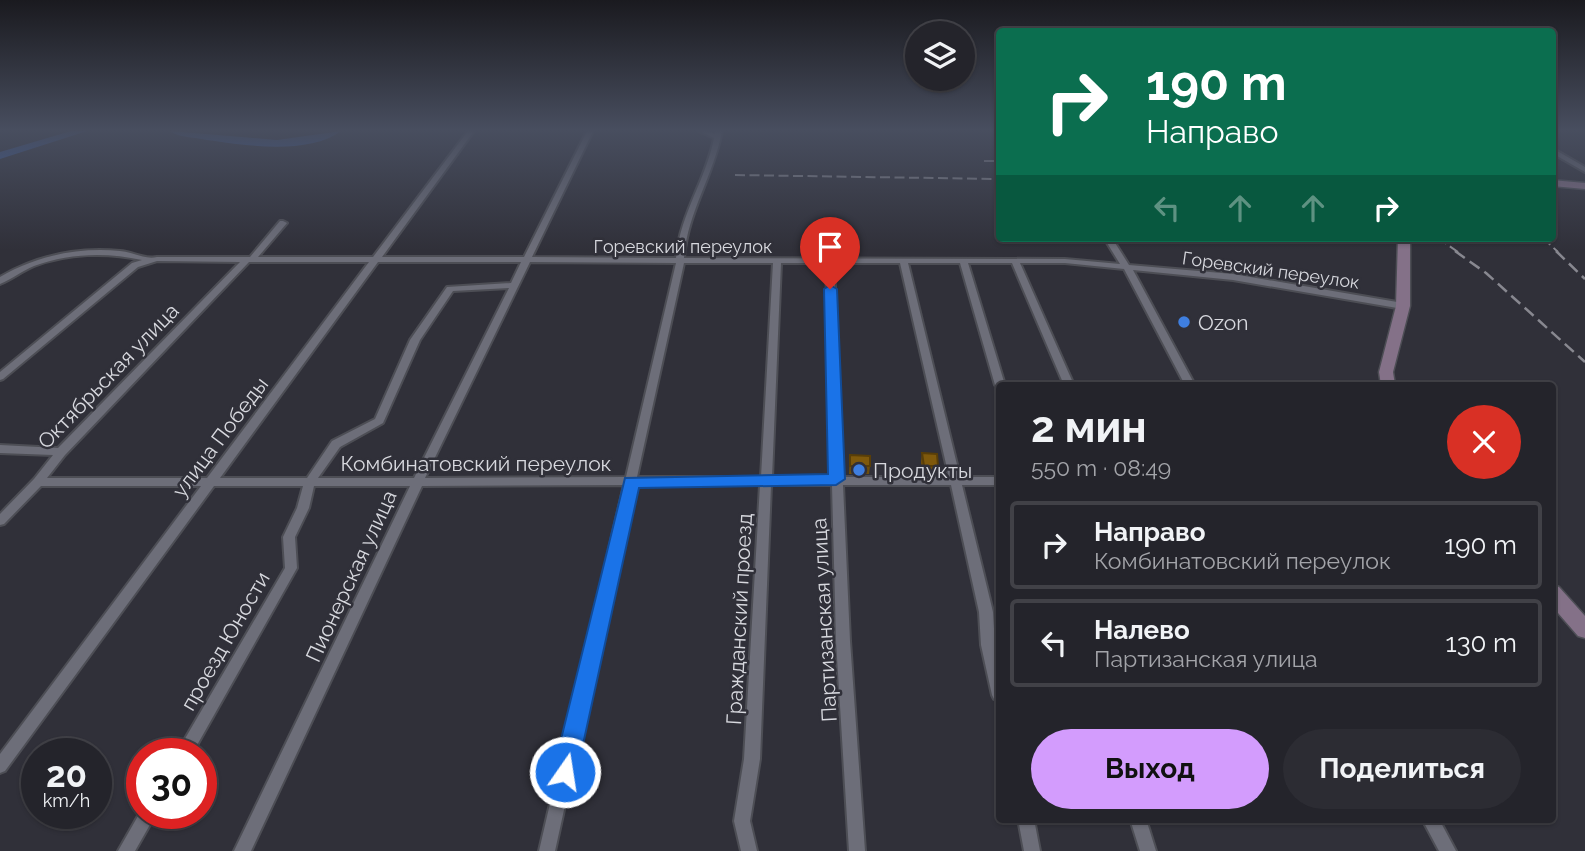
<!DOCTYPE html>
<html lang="ru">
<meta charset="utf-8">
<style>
:root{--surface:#24242b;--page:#2c2c33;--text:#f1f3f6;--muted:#a3a4a9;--line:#414147;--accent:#d39cfd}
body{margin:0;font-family:Raleway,sans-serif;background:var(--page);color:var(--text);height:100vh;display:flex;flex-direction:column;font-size:26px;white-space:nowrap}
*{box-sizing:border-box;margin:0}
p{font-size:23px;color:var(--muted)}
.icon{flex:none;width:38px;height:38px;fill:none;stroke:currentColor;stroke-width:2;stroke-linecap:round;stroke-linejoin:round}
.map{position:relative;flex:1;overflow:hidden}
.details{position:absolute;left:996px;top:382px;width:560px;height:441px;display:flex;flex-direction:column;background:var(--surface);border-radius:7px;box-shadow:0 2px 5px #0004,0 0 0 2px var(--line)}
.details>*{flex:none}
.hud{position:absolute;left:996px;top:28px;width:560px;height:214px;border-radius:7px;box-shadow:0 2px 5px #0004,0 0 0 2px var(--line);background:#0b6e4f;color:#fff;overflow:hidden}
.tools{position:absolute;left:905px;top:21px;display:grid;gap:14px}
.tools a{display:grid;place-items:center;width:70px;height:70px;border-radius:50%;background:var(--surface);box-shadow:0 2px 5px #0004,0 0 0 2px var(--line);font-size:35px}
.speed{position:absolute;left:21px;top:738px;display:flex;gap:14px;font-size:35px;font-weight:700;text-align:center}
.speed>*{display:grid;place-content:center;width:91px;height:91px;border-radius:50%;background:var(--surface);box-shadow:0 2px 5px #0004,0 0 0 2px var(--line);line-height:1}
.speed small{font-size:18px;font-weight:400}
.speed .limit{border:10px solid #d22;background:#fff;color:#111}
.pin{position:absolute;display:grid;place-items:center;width:60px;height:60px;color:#fff;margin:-72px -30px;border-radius:50% 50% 50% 0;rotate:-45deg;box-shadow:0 0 7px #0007}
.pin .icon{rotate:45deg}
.me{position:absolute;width:77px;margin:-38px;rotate:13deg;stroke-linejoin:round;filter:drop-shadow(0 0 5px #0008)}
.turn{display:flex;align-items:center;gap:24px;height:147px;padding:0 35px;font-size:32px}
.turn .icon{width:91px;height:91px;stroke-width:2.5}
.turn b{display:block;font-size:49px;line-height:60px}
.lanes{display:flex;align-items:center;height:66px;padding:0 35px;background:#0003;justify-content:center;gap:35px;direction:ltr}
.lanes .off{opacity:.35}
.round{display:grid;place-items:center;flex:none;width:74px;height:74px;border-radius:37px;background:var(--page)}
.summary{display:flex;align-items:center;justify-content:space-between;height:119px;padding:0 35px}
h1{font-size:42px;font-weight:700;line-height:52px}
.primary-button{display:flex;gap:14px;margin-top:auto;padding:14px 35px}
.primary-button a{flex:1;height:80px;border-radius:42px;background:var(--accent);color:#111;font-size:28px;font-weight:700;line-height:80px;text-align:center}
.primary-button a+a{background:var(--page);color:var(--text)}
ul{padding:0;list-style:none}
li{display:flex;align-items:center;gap:21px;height:88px;margin:0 14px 10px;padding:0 21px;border:4px solid var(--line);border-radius:7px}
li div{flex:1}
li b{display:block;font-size:26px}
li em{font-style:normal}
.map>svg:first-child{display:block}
</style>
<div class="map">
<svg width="1585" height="851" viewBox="0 0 1585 851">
<rect width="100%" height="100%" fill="#303039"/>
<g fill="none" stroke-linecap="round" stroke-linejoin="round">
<path fill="#375ba3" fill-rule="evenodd" d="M 71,131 L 87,131 L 0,159 L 0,152 Z
M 170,131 L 277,140 L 341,131 C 308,156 240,145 201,139 C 191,137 178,137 170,131 Z"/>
<g stroke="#4d4e55" stroke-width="4">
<path id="street" d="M 468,131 L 474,131 L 382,257 L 524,257 L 587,131 L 593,131 L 532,257 L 676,258 C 680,214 706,180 714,138 L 699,131 L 708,131 L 715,134 L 716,131 L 722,131 C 714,175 687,213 684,258 L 1065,259 L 1120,264 L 1104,238 L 1112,238 L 1129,265 L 1233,274 L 1403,303 L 1407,306 L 1403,309 L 1233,280 L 1133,270 L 1195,385 L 1185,385 L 1124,269 L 1065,263 L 1020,263 L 1074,385 L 1064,385 L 1012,263 L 968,263 L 1005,385 L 999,385 L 999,388 L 995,385 L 960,263 L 908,263 L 960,477 L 999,477 L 999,485 L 962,485 L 993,612 L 995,645 L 999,664 L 999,701 L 994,699 L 992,695 L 981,645 L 979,612 L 951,485 L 843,485 L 850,641 L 865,851 L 849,851 L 836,641 L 832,485 L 771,485 L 760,759 L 750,821 L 757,851 L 741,851 L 734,821 L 744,759 L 760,485 L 635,485 L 555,851 L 539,851 L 624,485 L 422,486 L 251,851 L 234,851 L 410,486 L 314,486 L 309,508 L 295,537 L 297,568 L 192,754 L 176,754 L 285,568 L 283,537 L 297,508 L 303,486 L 214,486 L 5,771 L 0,773 L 0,754 L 201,486 L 41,486 L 4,524 L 0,525 L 0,514 L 34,479 L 53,455 L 0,453 L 0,445 L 58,448 L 240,262 L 157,261 L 138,267 L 3,379 L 0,380 L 0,372 L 132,263 L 142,260 C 107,252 68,253 34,266 C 22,271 12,279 0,284 L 0,277 C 36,256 78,247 120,251 C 133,252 145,260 157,257 L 250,257 L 280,221 L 283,221 L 287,223 L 258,257 L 373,257 ZM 249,262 L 369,262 L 207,478 L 47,478 L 65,455 ZM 378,262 L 521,262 L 511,283 L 447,287 L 410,340 L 375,419 L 332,441 L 307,478 L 220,478 ZM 530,262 L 676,263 L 626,477 L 425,478 ZM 684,263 L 773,263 L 761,477 L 637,477 ZM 781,263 L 826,263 L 832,477 L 772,477 ZM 834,263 L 900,263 L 949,477 L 843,477 ZM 509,288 L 414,478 L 318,478 L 340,447 L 383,423 L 420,340 L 453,291 Z
M 1552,148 L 1585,167 L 1585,172 L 1552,153 Z
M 142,809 L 142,814 L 156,814 L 135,851 L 118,851 Z
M 1018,819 L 1034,819 L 1040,851 L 1024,851 Z
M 1130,819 L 1146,819 L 1156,851 L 1140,851 Z
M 1422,819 L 1439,819 L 1456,851 L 1439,851 Z"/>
</g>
<g stroke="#4d4e55" stroke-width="3">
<path id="secondary" d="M 1552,180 L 1585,183 L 1585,189 L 1552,186 Z
M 1398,238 L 1410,238 L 1410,306 L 1393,372 L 1395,385 L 1381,385 L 1379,372 L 1396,306 Z
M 1552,584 L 1559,587 L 1585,616 L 1585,638 L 1578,636 L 1552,606 Z"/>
</g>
<use href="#street" fill="#6d6e79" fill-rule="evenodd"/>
<use href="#secondary" fill="#847188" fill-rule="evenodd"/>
<path stroke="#888890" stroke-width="2" stroke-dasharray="10 4.5" stroke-linecap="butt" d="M 984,161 L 999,161
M 735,175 L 999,179
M 1438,238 L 1458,252
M 1543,238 L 1558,252"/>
<path stroke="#888890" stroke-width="2.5" stroke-dasharray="12 6" stroke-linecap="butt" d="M 1455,251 L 1486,273 L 1585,362
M 1556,251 L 1585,279"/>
</g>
<path fill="#6d4d0a" d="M 922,453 L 938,466 L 937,474 L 922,474 L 921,462 Z
M 850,455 L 870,466 L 869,474 L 849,474 Z"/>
<path fill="#7f590c" stroke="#593e08" stroke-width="2" d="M 922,453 L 937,454 L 938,466 L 924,466 Z
M 850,455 L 870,456 L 870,466 L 850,466 Z"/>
<linearGradient id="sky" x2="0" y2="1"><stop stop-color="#1a1a1f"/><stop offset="0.52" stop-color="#484e5f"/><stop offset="1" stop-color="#484e5f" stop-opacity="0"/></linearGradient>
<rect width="1585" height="250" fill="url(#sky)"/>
<path fill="#1a73e8" stroke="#114b97" stroke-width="2" d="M 830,285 L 837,289 L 845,479 L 836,485 L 639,488 L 577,772 L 573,780 L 565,783 L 557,780 L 553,772 L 625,478 L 828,474 L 824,289 Z"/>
<g fill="#3f7fe0" stroke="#303039" stroke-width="2.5">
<circle cx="1184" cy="322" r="7"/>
<circle cx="859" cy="470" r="7"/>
</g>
<g text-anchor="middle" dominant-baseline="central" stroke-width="5" stroke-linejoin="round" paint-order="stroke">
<g font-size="18" fill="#d7d8de" stroke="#303039">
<text x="683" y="246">Горевский переулок</text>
<text transform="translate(1271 270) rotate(8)">Горевский переулок</text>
</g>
<g font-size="21" fill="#d7d8de" stroke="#303039" text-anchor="start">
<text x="1198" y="322">Ozon</text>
<text x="873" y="470">Продукты</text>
</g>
<g font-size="21" fill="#d7d8de" stroke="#303039">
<text transform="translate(108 376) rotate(-46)">Октябрьская улица</text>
<text transform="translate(220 437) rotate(-53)">улица Победы</text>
<text x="476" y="463">Комбинатовский переулок</text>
<text transform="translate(351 576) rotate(-65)">Пионерская улица</text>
<text transform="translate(739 619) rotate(-87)">Гражданский проезд</text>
<text transform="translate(824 620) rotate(-93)">Партизанская улица</text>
<text transform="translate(225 641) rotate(-60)">проезд Юности</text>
</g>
</g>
</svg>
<div class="tools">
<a><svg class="icon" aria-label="layers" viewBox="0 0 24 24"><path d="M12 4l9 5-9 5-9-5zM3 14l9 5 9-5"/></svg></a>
</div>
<div class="speed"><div>20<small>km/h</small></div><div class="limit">30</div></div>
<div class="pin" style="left:830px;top:289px;background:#d93025"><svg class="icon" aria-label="arrive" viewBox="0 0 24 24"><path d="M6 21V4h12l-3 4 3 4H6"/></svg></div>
<svg class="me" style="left:565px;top:772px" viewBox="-20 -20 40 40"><circle r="17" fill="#1a73e8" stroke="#fff" stroke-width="3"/><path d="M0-11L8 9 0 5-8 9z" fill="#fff"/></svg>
<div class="hud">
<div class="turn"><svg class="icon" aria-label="right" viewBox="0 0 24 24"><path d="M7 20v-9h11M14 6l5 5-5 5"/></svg><div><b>190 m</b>Направо</div></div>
<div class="lanes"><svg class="icon off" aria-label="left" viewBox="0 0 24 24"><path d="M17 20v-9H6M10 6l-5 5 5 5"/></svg><svg class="icon off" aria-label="ahead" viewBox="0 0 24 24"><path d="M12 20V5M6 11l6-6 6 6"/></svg><svg class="icon off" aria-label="ahead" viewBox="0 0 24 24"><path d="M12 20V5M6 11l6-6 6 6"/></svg><svg class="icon" aria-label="right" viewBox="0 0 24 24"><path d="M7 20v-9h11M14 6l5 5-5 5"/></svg></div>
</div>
<section class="details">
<div class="summary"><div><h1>2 мин</h1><p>550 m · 08:49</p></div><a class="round" style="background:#d93025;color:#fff"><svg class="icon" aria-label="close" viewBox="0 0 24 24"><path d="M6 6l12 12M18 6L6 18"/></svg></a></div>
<ul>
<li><svg class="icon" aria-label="right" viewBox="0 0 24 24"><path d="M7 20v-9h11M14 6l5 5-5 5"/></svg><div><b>Направо</b><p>Комбинатовский переулок</p></div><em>190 m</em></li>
<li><svg class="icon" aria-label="left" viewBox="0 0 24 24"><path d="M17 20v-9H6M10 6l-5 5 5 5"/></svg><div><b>Налево</b><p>Партизанская улица</p></div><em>130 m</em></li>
</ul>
<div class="primary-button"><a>Выход</a><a>Поделиться</a></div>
</section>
</div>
